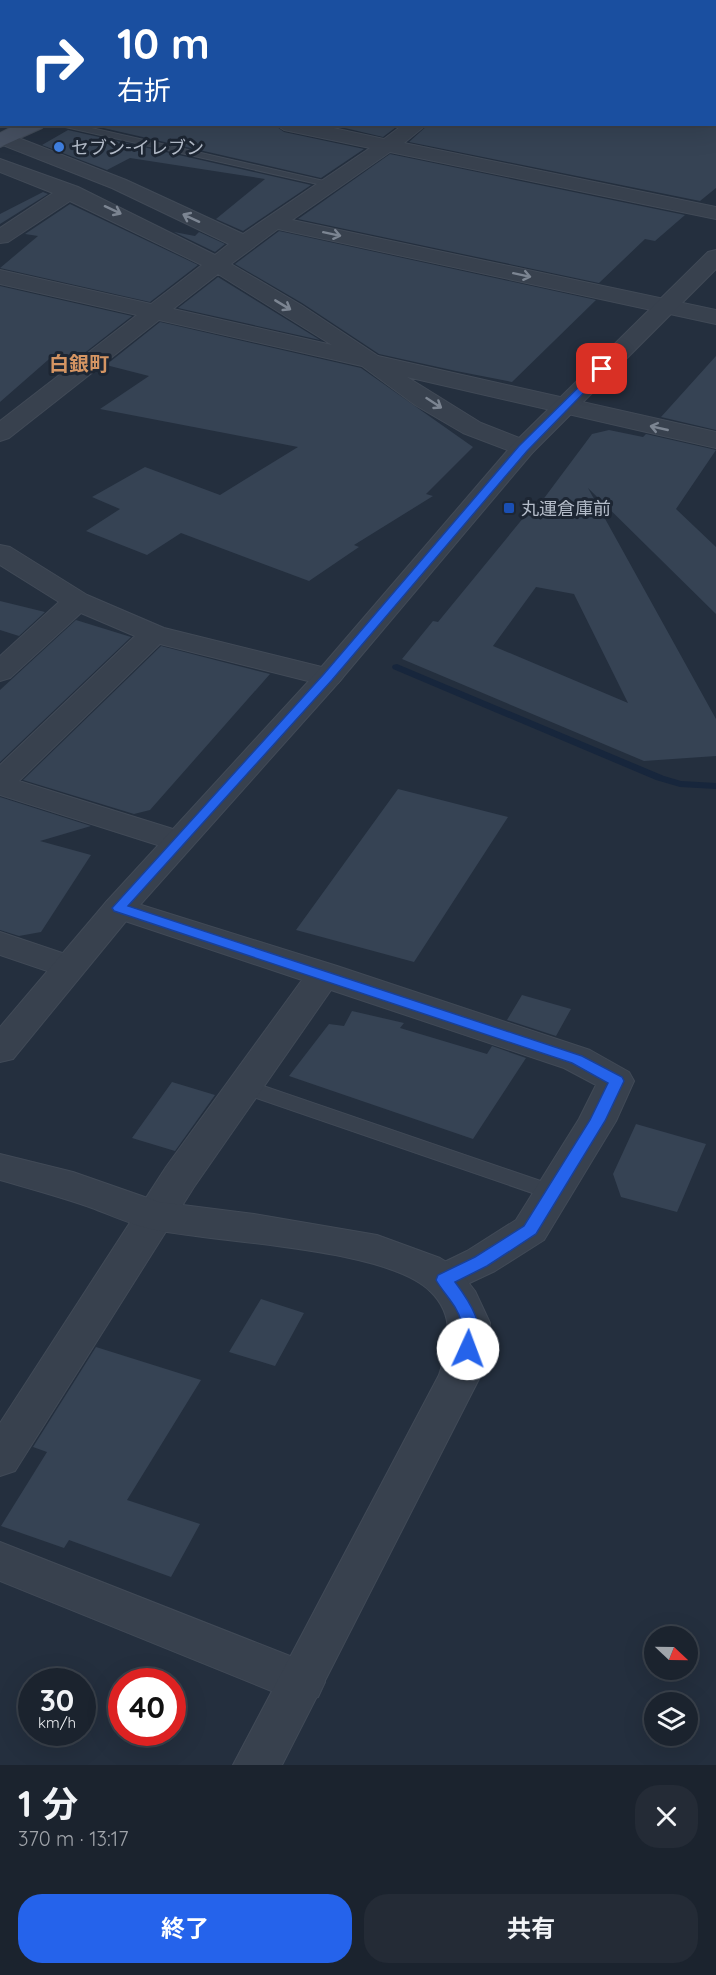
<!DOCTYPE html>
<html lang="ja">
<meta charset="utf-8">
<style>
:root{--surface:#1b232e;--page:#242b36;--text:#f1f3f6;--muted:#a0a4aa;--line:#39404a;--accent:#2563eb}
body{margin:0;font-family:Quicksand,"Noto Sans JP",sans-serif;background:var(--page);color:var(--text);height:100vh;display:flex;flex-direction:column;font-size:22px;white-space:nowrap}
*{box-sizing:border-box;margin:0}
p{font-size:20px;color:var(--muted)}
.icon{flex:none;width:33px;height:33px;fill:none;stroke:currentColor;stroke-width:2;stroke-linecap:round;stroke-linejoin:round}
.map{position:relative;height:1765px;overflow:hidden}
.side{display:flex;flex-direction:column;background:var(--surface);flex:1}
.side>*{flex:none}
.guide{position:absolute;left:0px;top:0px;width:717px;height:126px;box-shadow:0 6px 24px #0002,0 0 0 2px var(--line);background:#1a4fa0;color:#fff;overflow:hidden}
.needle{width:39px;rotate:112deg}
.tools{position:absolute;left:644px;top:1626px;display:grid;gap:12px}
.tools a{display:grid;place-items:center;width:54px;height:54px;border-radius:50%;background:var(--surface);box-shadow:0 6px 24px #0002,0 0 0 2px var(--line);font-size:30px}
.speed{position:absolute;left:18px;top:1668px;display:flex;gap:12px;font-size:30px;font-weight:700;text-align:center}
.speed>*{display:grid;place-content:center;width:78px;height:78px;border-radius:50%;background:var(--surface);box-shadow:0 6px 24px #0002,0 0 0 2px var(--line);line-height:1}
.speed small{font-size:15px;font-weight:400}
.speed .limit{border:9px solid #d22;background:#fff;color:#111}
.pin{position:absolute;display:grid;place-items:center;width:51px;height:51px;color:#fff;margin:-26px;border-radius:12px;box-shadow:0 3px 9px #0006}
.me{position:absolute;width:66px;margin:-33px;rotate:2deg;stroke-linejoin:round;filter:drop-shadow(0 0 4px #0008)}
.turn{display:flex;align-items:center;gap:21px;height:126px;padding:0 18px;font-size:27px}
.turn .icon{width:78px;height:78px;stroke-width:2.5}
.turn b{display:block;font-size:42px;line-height:51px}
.round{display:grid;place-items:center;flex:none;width:63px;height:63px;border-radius:24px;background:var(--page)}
.overview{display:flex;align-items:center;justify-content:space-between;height:102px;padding:0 18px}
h1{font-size:36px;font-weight:700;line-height:45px}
.primary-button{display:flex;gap:12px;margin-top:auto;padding:12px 18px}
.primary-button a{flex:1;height:69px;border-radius:24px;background:var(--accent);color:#fff;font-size:24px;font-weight:700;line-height:69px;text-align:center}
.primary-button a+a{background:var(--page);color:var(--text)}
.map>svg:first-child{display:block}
</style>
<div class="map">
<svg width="716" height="1765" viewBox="0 0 716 1765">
<rect width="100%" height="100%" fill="#242f3e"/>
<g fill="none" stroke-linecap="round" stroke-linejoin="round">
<path fill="#17263c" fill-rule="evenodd" d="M 397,664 L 664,776 L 681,781 L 716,783 L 716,789 L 680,787 L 656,780 L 393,669 L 392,667 L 393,665 Z"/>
</g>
<path fill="#364354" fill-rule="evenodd" d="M 86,124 L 273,124 L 284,132 L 364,149 L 321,178 Z
M 328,124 L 400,124 L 383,137 Z
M 429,124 L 716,124 L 716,188 L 700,201 L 409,142 Z
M 68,130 L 311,185 L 243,231 L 216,219 L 265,179 L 130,158 L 107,170 L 42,145 Z
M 390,154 L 685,215 L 655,241 L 645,239 L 599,283 L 298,219 Z
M 43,192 L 48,194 L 0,224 L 0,214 Z
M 70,204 L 198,265 L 150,302 L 0,268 L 38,236 L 25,234 Z
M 279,231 L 596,300 L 512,382 L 456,371 L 379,354 L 302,303 L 235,264 Z
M 174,232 L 195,236 L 199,232 L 225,244 L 215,252 Z
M 218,277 L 320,340 L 178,308 Z
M 0,286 L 132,316 L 78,358 L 56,353 L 0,402 Z
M 160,322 L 361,368 L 473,447 L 426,494 L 433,496 L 354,545 L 359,547 L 309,581 L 181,533 L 147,555 L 86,531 L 120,509 L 92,497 L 145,467 L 220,495 L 298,447 L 100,409 L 149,376 L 106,365 Z
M 716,356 L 716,430 L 661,417 Z
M 609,430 L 643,437 L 646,434 L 716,450 L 676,509 L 716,547 L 716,614 L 588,488 L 716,719 L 716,756 L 644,761 L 402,659 L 433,621 L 438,622 L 538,500 L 542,501 L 592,434 ZM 536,587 L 574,594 L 628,703 L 493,646 Z
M 0,601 L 45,612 L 19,636 L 0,630 Z
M 76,620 L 131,637 L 0,762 L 0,690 Z
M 161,646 L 270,674 L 150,810 L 134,814 L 23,780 Z
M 398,789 L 508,817 L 414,962 L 296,930 Z
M 0,797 L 91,826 L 40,841 L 91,855 L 41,932 L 19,936 L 0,930 Z
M 522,995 L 571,1009 L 556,1036 L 507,1020 Z
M 352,1011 L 404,1023 L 400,1028 L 487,1054 L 492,1046 L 526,1058 L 473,1139 L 289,1076 L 329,1024 L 344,1026 Z
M 172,1082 L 215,1095 L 175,1151 L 132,1138 Z
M 636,1124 L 706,1144 L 677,1212 L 621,1197 L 613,1174 Z
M 261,1299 L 304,1313 L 275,1366 L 229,1352 Z
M 96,1347 L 201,1380 L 127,1500 L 200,1524 L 171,1577 L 69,1540 L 64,1548 L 1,1526 L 47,1452 L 33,1447 Z"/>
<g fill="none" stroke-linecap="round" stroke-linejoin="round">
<g stroke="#414a57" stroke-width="2">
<path id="service" d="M 52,124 L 74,124 L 337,184 L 331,187 Z
M 246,1080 L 561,1188 L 564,1193 L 561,1198 L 554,1201 L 547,1198 L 239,1092 L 236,1087 L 239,1082 Z"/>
</g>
<g stroke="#414a57" stroke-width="2">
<path id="minor" d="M 49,0 L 68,0 L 48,2 Z
M 518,0 L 536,0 L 517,2 Z
M 589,0 L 607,0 L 588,2 Z
M 0,20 L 2,20 L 0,31 Z
M 0,58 L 2,58 L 2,70 L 0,70 Z
M 275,124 L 315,124 L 384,139 L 404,124 L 427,124 L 404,143 L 716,207 L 716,219 L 390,152 L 292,220 L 716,310 L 716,324 L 278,229 L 231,264 L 301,305 L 378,356 L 716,432 L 716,448 L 407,377 L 481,423 L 532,443 L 536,448 L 532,453 L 523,456 L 463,433 L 415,405 L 362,366 L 159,320 L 9,438 L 0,441 L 0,421 L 137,315 L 0,284 L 0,270 L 151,304 L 202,265 L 70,201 L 8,242 L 0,243 L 0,228 L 53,193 L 0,172 L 0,159 L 78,187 L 215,255 L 229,244 L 112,188 L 0,144 L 0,134 L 11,135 L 126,180 L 243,234 L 370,148 L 284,130 ZM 218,274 L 332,345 L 173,309 Z
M 0,545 L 10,547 L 87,595 L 164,628 L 338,671 L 343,677 L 338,683 L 328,686 L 160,644 L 19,781 L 189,834 L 194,841 L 189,848 L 178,851 L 167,848 L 0,795 L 0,765 L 135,636 L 81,613 L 10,678 L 0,681 L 0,656 L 59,602 L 0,565 Z
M 119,898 L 337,966 L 590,1050 L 629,1072 L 634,1081 L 616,1121 L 544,1240 L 495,1271 L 444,1295 L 430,1291 L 424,1280 L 430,1269 L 467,1251 L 516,1220 L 579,1119 L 596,1085 L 564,1068 L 331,990 L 194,1187 L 15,1471 L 0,1476 L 0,1423 L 166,1167 L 302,980 L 107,915 L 102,908 L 107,901 Z
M 0,932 L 80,959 L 85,967 L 80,975 L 68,978 L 0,955 Z
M 0,1542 L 318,1667 L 325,1682 L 318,1697 L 301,1703 L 0,1581 Z"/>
</g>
<g stroke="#414a57" stroke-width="2">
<path id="tertiary" d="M 223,0 L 246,0 L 247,2 L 224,2 Z
M 716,250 L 716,269 L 532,453 L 338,683 L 131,915 L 13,1059 L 0,1062 L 0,1027 L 107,901 L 318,671 L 514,443 L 708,252 Z
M 0,1154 L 73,1172 L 159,1202 L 254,1214 L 377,1235 L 440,1258 L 458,1269 L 475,1291 L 490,1323 L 489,1349 L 481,1375 L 282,1765 L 233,1765 L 439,1375 C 449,1344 456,1316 430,1291 C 386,1248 220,1243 156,1230 C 134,1226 113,1216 92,1208 C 61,1197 31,1189 0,1180 Z"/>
</g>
<g stroke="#414a57" stroke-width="2">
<path id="secondary" d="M 253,0 L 272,0 L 252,2 Z
M 279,0 L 298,0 L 278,2 Z
M 18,124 L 44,124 L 42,128 L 0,147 L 0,133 Z"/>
</g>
<use href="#service" fill="#38414e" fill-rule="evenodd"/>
<use href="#minor" fill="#38414e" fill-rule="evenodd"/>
<use href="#tertiary" fill="#38414e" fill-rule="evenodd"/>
<use href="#secondary" fill="#465061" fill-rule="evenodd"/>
</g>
<defs><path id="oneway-shaft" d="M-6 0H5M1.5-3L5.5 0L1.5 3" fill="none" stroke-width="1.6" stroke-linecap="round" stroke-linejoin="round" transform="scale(1.5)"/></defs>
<g stroke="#7c8592">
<use href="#oneway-shaft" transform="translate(113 210) rotate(25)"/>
<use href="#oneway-shaft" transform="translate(191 218) rotate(-155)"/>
<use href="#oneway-shaft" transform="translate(332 234) rotate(12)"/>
<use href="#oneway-shaft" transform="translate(522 275) rotate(12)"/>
<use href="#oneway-shaft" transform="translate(283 305) rotate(31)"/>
<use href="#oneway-shaft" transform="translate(434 403) rotate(33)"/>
<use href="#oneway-shaft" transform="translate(659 428) rotate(-167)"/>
</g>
<path fill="#2563eb" stroke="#184099" stroke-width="1.5" d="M 599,367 L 607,369 L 527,451 L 332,680 L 128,906 L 582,1056 L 622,1077 L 624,1081 L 605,1121 L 536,1234 L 487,1266 L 455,1282 C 470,1302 488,1328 474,1354 L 462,1354 C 456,1344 464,1332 461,1321 C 457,1305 444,1294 436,1280 L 438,1275 L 475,1257 L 524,1226 L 590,1120 L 608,1083 L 572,1063 L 114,911 L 112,908 L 323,675 L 519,446 Z"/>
<circle fill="#3f7fe0" stroke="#1d2633" stroke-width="2" cx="59" cy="147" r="6"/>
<rect fill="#1a4fb4" stroke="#1d2633" stroke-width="2" x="503" y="502" width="12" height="12" rx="3"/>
<g text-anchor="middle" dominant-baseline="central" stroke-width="6" stroke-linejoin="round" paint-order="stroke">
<g font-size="18" fill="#b4bcc9" stroke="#1d2633" text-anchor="start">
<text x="71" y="147">セブン-イレブン</text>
<text x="521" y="508">丸運倉庫前</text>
</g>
<g font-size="20" font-weight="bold" fill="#d59563" stroke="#1d2633">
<text x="79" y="363">白銀町</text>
</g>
</g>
</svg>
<div class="tools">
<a><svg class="needle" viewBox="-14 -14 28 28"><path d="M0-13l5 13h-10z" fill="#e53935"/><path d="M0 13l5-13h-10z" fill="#a0a4aa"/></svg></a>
<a><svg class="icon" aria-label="layers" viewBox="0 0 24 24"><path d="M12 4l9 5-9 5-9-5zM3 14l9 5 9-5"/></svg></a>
</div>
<div class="speed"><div>30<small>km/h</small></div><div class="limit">40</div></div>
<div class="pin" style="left:602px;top:369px;background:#d93025"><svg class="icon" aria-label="arrive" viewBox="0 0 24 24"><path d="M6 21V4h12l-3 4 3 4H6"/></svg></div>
<svg class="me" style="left:468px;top:1349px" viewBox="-20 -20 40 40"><circle r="19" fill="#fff"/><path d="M0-13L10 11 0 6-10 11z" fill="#2563eb"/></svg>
<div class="guide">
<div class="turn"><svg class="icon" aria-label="right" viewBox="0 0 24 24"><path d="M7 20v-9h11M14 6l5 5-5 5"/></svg><div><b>10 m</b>右折</div></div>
</div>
</div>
<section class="side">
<div class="overview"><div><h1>1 分</h1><p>370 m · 13:17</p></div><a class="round"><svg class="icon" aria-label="close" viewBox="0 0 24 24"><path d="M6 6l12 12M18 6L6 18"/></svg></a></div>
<div class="primary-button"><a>終了</a><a>共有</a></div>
</section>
